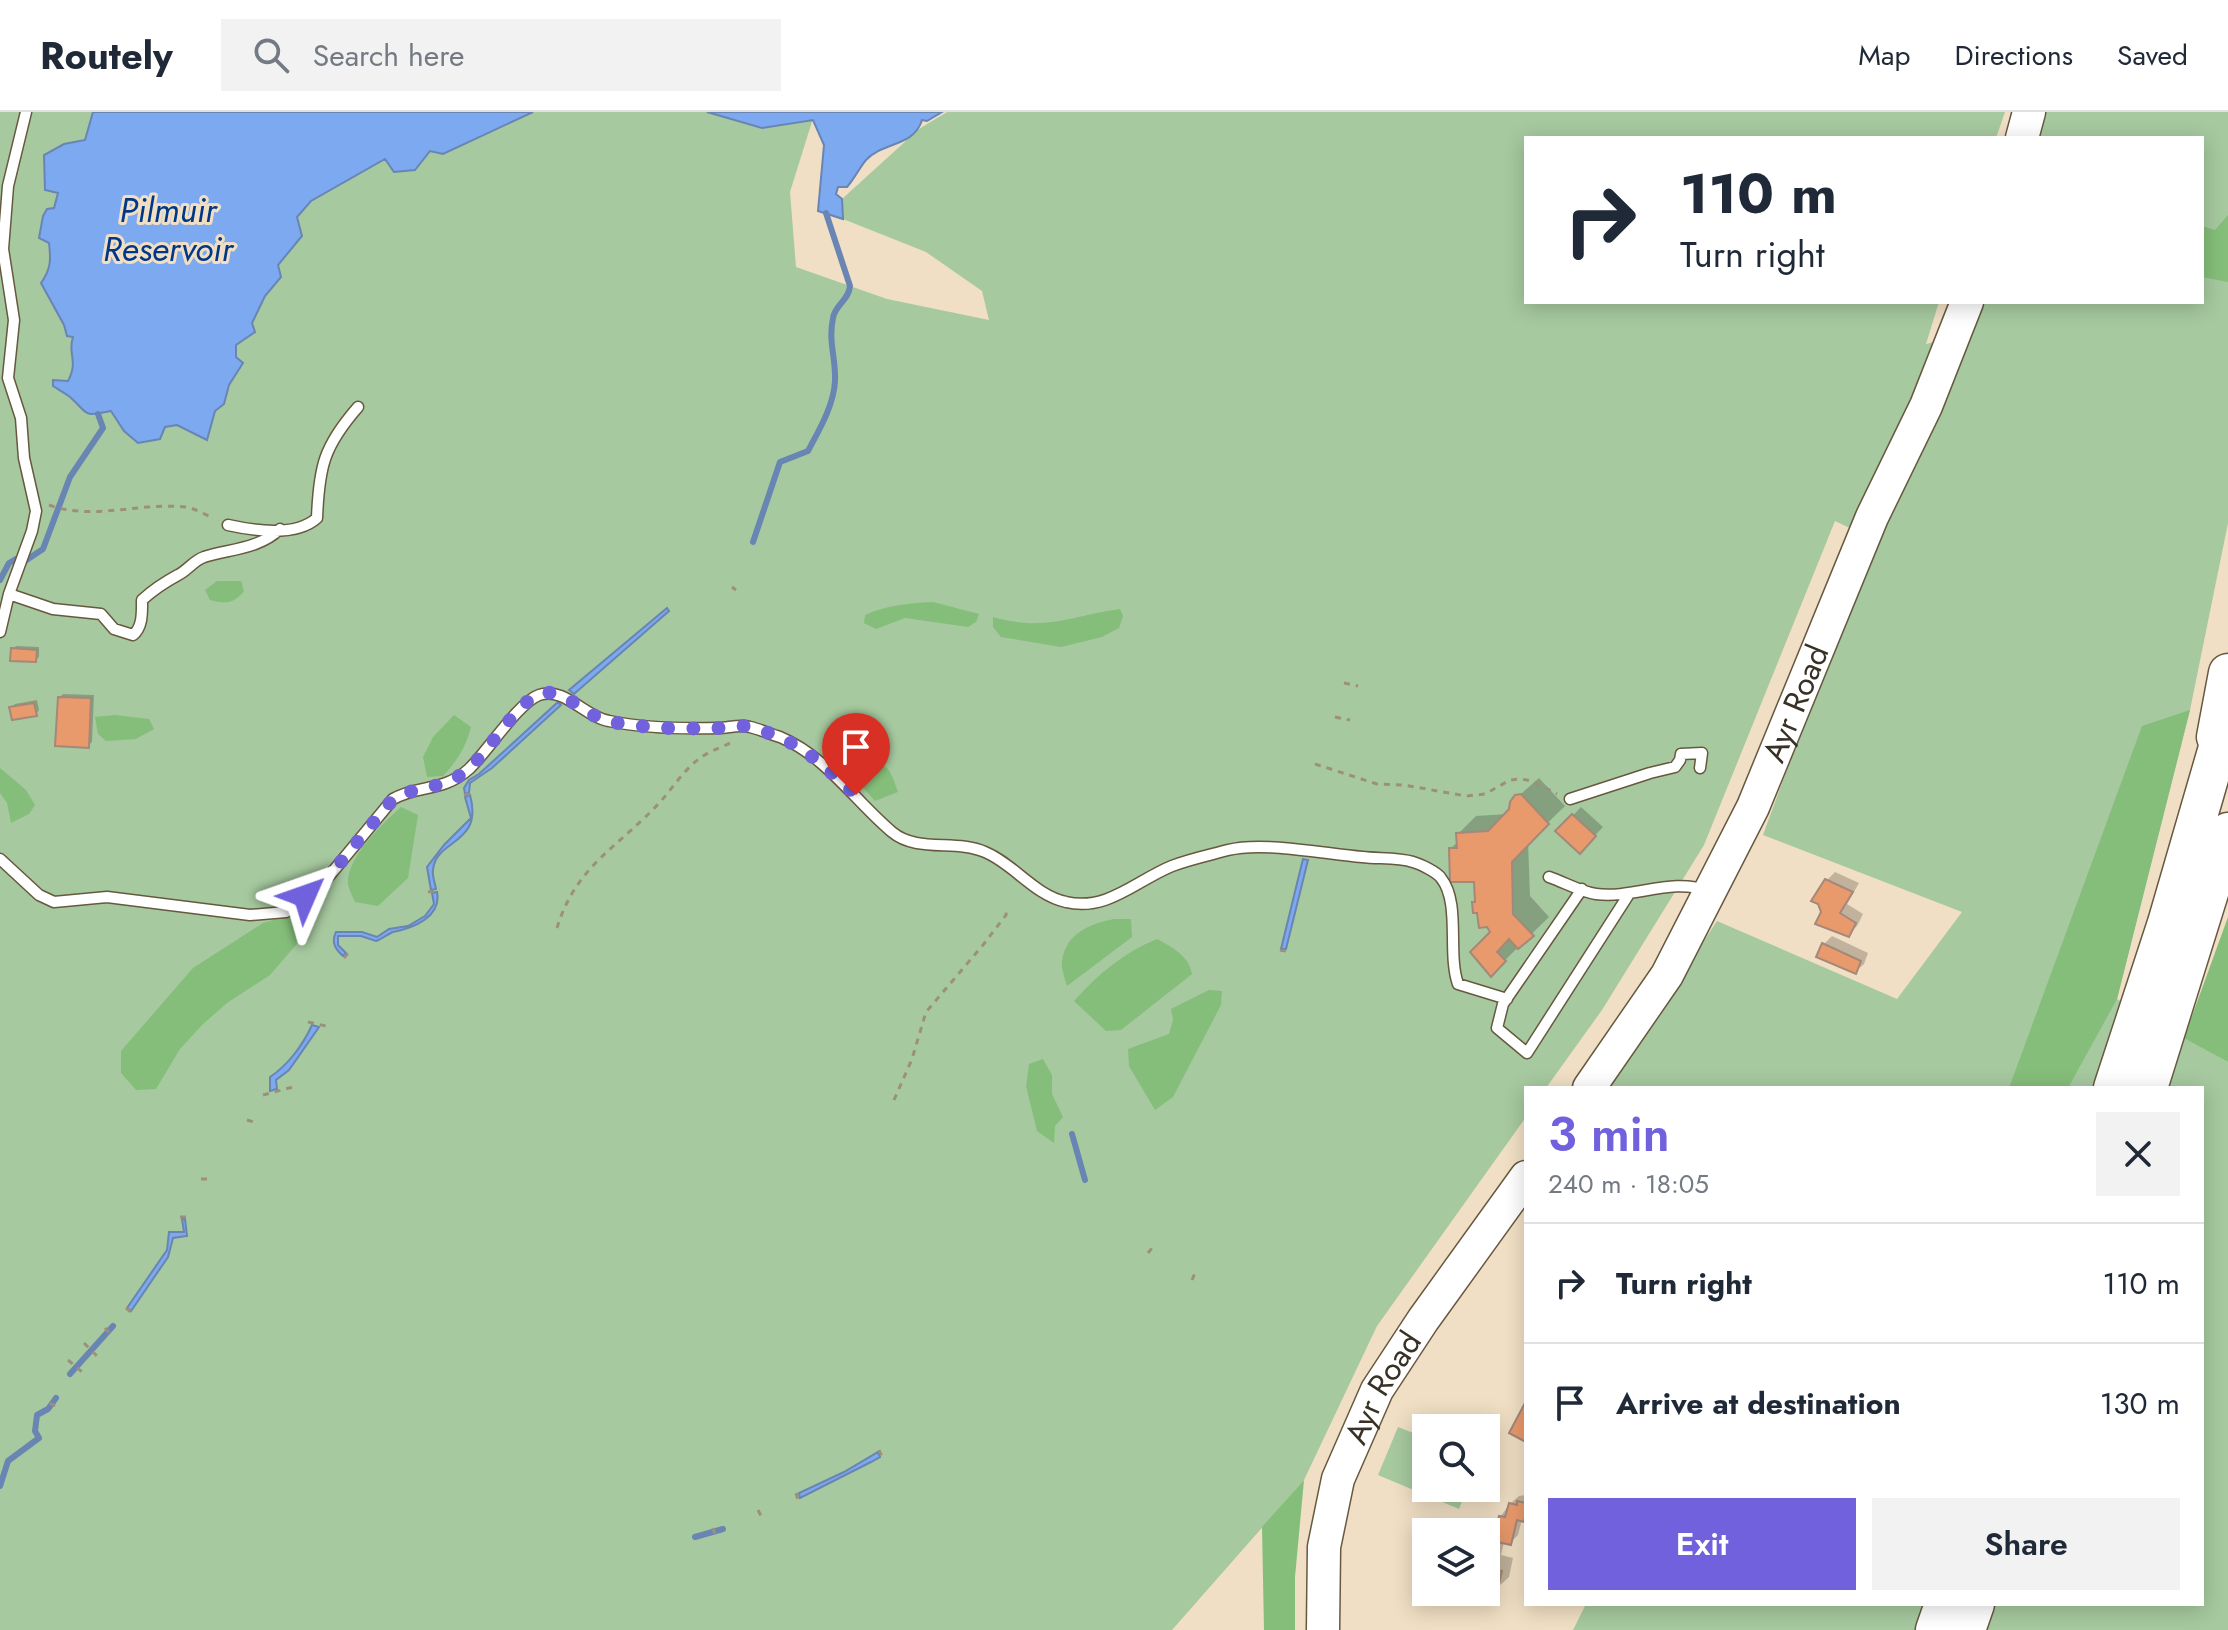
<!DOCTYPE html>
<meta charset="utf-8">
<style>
:root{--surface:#fff;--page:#f2f2f3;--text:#1f2937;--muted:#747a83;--line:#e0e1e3;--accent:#7161dc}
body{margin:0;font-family:Jost,sans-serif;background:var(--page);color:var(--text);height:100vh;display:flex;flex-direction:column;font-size:30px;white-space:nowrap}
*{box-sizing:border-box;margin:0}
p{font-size:26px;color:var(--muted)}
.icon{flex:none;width:44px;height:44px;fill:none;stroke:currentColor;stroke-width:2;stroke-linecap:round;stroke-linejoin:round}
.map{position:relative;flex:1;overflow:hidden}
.sheet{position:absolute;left:1524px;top:974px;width:680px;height:520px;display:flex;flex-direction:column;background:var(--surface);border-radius:0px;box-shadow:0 4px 20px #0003}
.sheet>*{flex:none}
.top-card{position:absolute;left:1524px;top:24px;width:680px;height:168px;border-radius:0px;box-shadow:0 4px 20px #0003;background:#fff;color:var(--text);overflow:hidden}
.tools{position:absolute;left:1412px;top:1302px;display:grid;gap:16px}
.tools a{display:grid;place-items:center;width:88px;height:88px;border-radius:0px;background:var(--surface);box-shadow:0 4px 20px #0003;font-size:40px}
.pin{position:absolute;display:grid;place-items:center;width:68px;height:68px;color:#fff;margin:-82px -34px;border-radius:50% 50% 50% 0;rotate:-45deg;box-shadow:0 0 8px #0007}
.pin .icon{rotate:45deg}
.me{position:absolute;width:88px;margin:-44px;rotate:47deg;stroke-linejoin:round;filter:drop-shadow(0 0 6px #0008)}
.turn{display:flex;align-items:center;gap:28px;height:168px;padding:0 24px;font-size:36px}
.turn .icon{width:104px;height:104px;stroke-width:2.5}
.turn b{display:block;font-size:56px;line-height:68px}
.round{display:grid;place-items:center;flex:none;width:84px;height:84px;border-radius:0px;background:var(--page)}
.summary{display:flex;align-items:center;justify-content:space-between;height:136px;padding:0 24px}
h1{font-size:48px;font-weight:600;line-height:60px;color:var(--accent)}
.button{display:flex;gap:16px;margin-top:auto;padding:16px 24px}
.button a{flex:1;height:92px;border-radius:0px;background:var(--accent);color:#fff;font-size:32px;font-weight:600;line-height:92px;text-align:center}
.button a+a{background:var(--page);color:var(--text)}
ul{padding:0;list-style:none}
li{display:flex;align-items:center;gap:24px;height:120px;padding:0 24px;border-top:2px solid var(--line)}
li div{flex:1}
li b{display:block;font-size:30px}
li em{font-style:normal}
header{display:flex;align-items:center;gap:48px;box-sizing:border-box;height:112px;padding:0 40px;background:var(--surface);border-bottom:2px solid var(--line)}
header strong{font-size:38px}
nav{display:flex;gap:44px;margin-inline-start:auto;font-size:28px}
.search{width:560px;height:72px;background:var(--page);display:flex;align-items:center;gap:20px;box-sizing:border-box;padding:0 28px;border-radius:0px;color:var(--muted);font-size:30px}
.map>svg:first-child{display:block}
</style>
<header>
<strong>Routely</strong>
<div class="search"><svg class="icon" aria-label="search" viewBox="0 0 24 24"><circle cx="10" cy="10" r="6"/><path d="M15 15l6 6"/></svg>Search here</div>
<nav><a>Map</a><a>Directions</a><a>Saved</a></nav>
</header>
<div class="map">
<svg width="2228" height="1518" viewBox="0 0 2228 1518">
<rect width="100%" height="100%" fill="#f0dfc4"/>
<path fill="#a6c99f" d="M 0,0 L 815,0 L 790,80 L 796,155 L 887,187 L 989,208 L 982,179 L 926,140 L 843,107 L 842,87 L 919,17 L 947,0 L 2005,0 L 1996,26 L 1526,26 L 1526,190 L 1939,190 L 1926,232 L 1968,222 L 1981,190 L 2202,190 L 2202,26 L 2034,26 L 2041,0 L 2228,0 L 2228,411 L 2190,598 L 2117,887 L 2228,950 L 2228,1518 L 1573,1518 L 1586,1492 L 2202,1492 L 2202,976 L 1607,976 L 1717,809 L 1897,887 L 1962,800 L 1763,723 L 1816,578 L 1877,429 L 1835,409 L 1704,733 L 1602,898 L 1546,976 L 1526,976 L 1526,1005 L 1377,1214 L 1304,1368 L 1172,1518 L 0,1518 Z
M 1398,1315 L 1426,1326 L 1426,1376 L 1467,1376 L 1459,1397 L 1378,1363 Z"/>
<path fill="#85be7a" d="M 2228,103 L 2228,170 L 2202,165 L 2202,114 L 2215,118 Z
M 217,469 L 241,469 L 244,479 C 234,492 225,492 210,488 L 205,478 Z
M 933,490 L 979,502 L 976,510 L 968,515 L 905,506 L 876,517 L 864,511 L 865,503 C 887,493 910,491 933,490 Z
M 1120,497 L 1123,504 L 1119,516 L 1102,525 L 1061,535 L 1001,525 L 993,515 L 993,505 C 1047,520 1069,504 1120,497 Z
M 2190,598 L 2117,887 L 2068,976 L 2009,976 L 2142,614 Z
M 115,603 L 149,607 L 154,617 L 136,627 L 106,629 L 98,622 L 95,605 Z
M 454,603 L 471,615 C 466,635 457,649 443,664 L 427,665 L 423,645 L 433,625 Z
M 867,648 C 890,652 891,660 898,680 L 875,689 L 847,658 L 853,652 Z
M 0,656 L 26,678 L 35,693 L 29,702 L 11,711 L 7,691 L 0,681 Z
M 401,695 L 418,703 L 408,766 L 378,794 L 355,790 C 353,785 349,778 348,772 C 346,746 383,711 401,695 Z
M 290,803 L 297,809 L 302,826 L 270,863 L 227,891 L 203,912 L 180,937 L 156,977 L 136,978 L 121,961 L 121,939 L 193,856 L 263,811 Z
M 2228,805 L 2228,950 L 2184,926 Z
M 1114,807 L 1131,807 L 1132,825 L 1067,874 C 1065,867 1061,856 1062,849 C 1066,821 1090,812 1114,807 Z
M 1157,827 C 1172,835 1189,844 1192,862 L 1121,918 L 1106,919 L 1074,889 C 1098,862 1123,841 1157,827 Z
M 1209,878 L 1222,879 L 1221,893 L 1173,985 L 1155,998 L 1129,954 L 1128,937 L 1169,922 L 1173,908 L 1171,897 Z
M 1043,947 L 1052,963 L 1052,982 L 1063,1005 L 1055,1014 L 1054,1031 L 1037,1019 L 1026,974 L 1029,952 Z
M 1304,1368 L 1295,1465 L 1295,1518 L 1264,1518 L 1262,1415 Z"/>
<path fill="#7ca9ef" stroke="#6885b3" stroke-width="2" d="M 93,0 L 533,0 L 443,42 L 430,39 L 415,58 L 394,60 L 385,47 L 311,89 L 297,105 L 302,124 L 278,153 L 281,165 L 265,184 L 252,211 L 255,220 L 236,233 L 236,245 L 243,251 L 229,273 L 224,292 L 215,299 L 207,328 L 177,313 L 165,315 L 160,327 L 138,331 L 124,319 L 111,299 C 82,305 90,303 70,285 C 65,281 59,278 53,274 L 53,268 L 68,269 C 79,248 67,242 73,225 L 67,224 L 64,213 L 41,171 C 51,157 51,148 49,131 L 39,126 L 43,104 L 47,97 L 54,96 L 58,81 L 45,78 L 44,43 L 64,32 L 85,28 Z
M 707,0 L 942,0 L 927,9 L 922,8 C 914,35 882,30 866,48 C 860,55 854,67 847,75 L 838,75 L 836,82 L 842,87 L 843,107 L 818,99 L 824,33 L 813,8 L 762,16 Z
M 667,496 L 669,499 L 574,582 L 569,578 Z
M 558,590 L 561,593 L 492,656 L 470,671 L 469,681 L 465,682 L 464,676 L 469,668 L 479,662 Z
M 470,683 C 484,733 435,727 433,758 C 432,764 435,771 436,777 L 431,778 L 427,755 L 444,733 L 471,706 L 465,685 Z
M 1303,747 L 1308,748 L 1286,837 L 1281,837 Z
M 437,780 C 442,805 413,816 393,820 C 388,822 382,827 376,829 L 361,824 L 338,824 L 338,833 L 346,841 L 343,844 C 335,837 331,830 336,820 L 362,820 L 377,825 L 389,817 L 408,814 L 425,804 L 434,792 L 432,781 Z
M 312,913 L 319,915 L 289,958 L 276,968 L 277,977 L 270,979 L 270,965 C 288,953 303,933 312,913 Z
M 182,1107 L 185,1107 L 187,1124 L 173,1126 L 168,1145 L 131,1199 L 127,1196 L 167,1138 L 169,1120 L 184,1120 Z
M 878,1340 L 880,1345 L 871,1350 L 800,1386 L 799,1381 L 844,1360 Z"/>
<path fill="#0003" d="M 16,534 L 39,535 L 39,545 L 35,548 L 13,537 Z
M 63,582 L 94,583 L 92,630 L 88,634 L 60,585 Z
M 37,588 L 39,598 L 36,602 L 11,595 L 15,592 Z
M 1539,666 L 1565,694 L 1528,730 L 1530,784 L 1549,805 L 1491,862 L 1492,820 L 1477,788 L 1475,768 L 1451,736 L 1459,729 L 1458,722 L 1476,704 L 1507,702 L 1512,690 Z
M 1581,695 L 1603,715 L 1580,739 L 1558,719 Z
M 1835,760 L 1859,771 L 1847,792 L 1863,802 L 1857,814 L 1849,822 L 1823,801 L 1826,769 Z
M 1832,824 L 1868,841 L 1864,852 L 1855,860 L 1824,832 Z
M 1526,1383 L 1526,1405 L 1522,1407 L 1518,1423 L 1510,1431 L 1504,1430 L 1501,1443 L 1513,1446 L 1509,1465 L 1496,1477 L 1486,1475 L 1486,1420 L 1474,1420 L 1481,1413 L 1498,1417 L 1500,1405 L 1510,1392 L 1519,1384 Z"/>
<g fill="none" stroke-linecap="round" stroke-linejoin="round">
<path stroke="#6885b3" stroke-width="6" d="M 753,430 L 780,350 L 808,339 C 819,318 834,293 835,269 C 836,246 828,230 833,206 C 835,193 849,188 850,174 L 826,101
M 25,449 L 43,437 L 70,365 L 103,316 L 98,302
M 0,468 L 9,451 L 16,447
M 1072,1022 L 1085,1068
M 70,1262 L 113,1214
M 0,1374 L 8,1349 L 39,1326 L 35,1319 L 37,1303 L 48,1297 L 56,1286
M 695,1425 L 723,1417"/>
</g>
<path fill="#e99a6c" stroke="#a48879" stroke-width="2" d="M 11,536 L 37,538 L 36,550 L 10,549 Z
M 58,585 L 91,586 L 89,636 L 55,634 Z
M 34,591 L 37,604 L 12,608 L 9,595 Z
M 1521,682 L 1549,712 L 1512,750 L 1513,802 L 1534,824 L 1518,837 L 1509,827 L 1497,840 L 1506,849 L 1491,865 L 1470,840 L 1490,820 L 1487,815 L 1479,816 L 1477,801 L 1473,801 L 1472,790 L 1475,790 L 1474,770 L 1450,770 L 1449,736 L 1457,736 L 1456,721 L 1488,719 L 1509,697 L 1510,690 L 1515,683 Z
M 1572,702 L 1596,724 L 1580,742 L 1555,719 Z
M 1825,767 L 1853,780 L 1840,801 L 1856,811 L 1849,825 L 1815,812 L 1821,800 L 1818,792 L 1811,789 Z
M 1822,831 L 1861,849 L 1856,862 L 1816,845 Z
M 1526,1289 L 1526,1330 L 1509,1321 Z
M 1517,1389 L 1526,1391 L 1526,1400 L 1524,1410 L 1517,1408 L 1511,1433 L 1493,1429 L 1499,1404 L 1505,1405 L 1509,1391 L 1517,1393 Z
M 1486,1430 L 1495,1431 L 1489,1456 L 1502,1459 L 1497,1480 L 1486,1477 Z"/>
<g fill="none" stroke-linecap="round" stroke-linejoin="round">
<g stroke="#675840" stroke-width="13">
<path id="service" d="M 228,413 C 255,419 296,425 317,406 C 319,354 324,334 358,295
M 9,482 L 53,497 L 101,502 L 114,517 L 133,523 C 143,515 142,500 142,488 C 154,477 165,470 178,463 C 188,458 193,449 204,445 C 230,437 259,437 280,417
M 0,520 L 9,482 L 32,419 L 36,399 L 24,346 L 21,306 L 8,266 L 14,208 L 3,137 L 8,74 L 26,0
M 1570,687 L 1650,661 L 1675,655 L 1680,648 L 1681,642 L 1702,641 L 1700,656
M 0,747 L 39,783 L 54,790 L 107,785 L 250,803 L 286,800 L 325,769 L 393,687 C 419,672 442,681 469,657 C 488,639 518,591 539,583 C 564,574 585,605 609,609 C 644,616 682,617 718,616 C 728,616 740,612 750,615 C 759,617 770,622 780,625 C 826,644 855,689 892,720 C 917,741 956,727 985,740 C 1014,752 1034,783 1066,790 C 1107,800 1137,768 1172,754 C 1190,747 1210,743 1228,738 C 1263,729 1325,742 1362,745 C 1378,747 1398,745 1413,750 C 1420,752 1437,760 1441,766 C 1461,791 1447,841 1458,872 L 1507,887
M 1549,765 C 1564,770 1581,780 1596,782 C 1634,787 1671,765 1708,779
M 1582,777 L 1503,892 L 1497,916 L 1527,941 L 1629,782"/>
</g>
<g stroke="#675840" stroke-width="35">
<g id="primary">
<path d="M 2022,26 L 2029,0"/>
<path id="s1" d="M 1589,976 L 1667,863 L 1753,695 L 1872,405 L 1926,294 L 1967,190"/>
<path id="s2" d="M 1323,1518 L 1324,1435 L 1338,1367 L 1377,1278 L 1423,1208 L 1526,1065"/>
</g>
</g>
<g stroke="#675840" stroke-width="41">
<path id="motorway" d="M 2216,625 L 2228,561
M 2113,976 L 2167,811 L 2228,601
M 2148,976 L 2228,720
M 1935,1518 L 1944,1492
M 1966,1518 L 1975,1492"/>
</g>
<path stroke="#9c907c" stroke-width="3" stroke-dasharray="6 6" stroke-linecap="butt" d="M 49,393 C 94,409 139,390 185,395 C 195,396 205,403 214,406
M 732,475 L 736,478
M 1344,571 L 1358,574
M 1335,605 L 1350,608
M 1315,652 L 1377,672 L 1404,673 L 1466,684 L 1485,682 L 1510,668 L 1521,667 L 1532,669 L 1557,682
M 464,683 L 470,682
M 428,780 L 440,778
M 557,816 C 576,753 620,734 661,689 C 674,674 687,654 703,644 C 712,638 723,635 732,630
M 1280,838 L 1286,839
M 344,846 L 348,841
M 308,910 L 326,914
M 263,983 L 293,975
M 894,988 L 912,947 L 926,900 L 983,833 L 1006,803 L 1007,795
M 247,1008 L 254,1010
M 201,1067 L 208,1067
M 180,1105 L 186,1105
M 1148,1141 L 1152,1136
M 1192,1168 L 1195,1161
M 126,1196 L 131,1200
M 105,1216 L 113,1225
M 84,1231 L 97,1244
M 68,1248 L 82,1260
M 50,1291 L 55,1294
M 879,1338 L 882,1345
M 796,1381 L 798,1388
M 758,1398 L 761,1404
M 713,1416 L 715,1422"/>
<use href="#service" stroke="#fff" stroke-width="10"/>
<use href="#primary" stroke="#fff" stroke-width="32"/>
<use href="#motorway" stroke="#fff" stroke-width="38"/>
</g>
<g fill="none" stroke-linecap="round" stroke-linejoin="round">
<path stroke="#7161dc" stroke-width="14" stroke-dasharray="0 25.2" d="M 305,784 L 325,769 L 393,687 C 417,673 441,679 466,659 C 488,641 514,595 537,583 C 557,573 580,597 597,605 C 624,617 688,617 719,616 C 728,616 740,612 749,615 C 759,617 769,621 778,625 C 809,637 832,662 856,683"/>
</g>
<g text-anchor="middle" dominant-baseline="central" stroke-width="6" stroke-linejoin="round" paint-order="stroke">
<g font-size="32" fill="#383126" stroke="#f0dfc4">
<text stroke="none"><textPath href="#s1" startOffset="438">Ayr Road</textPath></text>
<text stroke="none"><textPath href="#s2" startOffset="254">Ayr Road</textPath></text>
</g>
<g font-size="34" font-style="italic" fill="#003887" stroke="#f0dfc4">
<text x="168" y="98">Pilmuir<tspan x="168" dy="39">Reservoir</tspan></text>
</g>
</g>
</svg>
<div class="tools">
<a><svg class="icon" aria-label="search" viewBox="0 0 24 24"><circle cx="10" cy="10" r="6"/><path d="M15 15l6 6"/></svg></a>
<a><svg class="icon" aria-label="layers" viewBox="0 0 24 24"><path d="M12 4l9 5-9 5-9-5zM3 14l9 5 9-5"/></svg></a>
</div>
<div class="pin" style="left:856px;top:683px;background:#d93025"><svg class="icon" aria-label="arrive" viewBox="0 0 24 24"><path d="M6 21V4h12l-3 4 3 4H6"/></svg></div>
<svg class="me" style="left:305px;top:784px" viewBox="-20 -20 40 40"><path d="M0-17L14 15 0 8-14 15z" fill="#7161dc" stroke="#fff" stroke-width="4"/></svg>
<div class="top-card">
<div class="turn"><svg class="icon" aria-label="right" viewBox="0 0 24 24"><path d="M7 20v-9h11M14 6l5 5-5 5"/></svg><div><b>110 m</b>Turn right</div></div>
</div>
<section class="sheet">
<div class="summary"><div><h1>3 min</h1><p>240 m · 18:05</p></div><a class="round"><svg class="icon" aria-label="close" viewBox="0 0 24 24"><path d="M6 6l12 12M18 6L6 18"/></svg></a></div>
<ul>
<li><svg class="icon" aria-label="right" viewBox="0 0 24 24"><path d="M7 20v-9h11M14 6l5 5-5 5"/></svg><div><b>Turn right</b></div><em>110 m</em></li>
<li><svg class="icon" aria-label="arrive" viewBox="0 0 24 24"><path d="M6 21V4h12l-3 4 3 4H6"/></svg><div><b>Arrive at destination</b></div><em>130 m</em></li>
</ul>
<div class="button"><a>Exit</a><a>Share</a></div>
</section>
</div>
